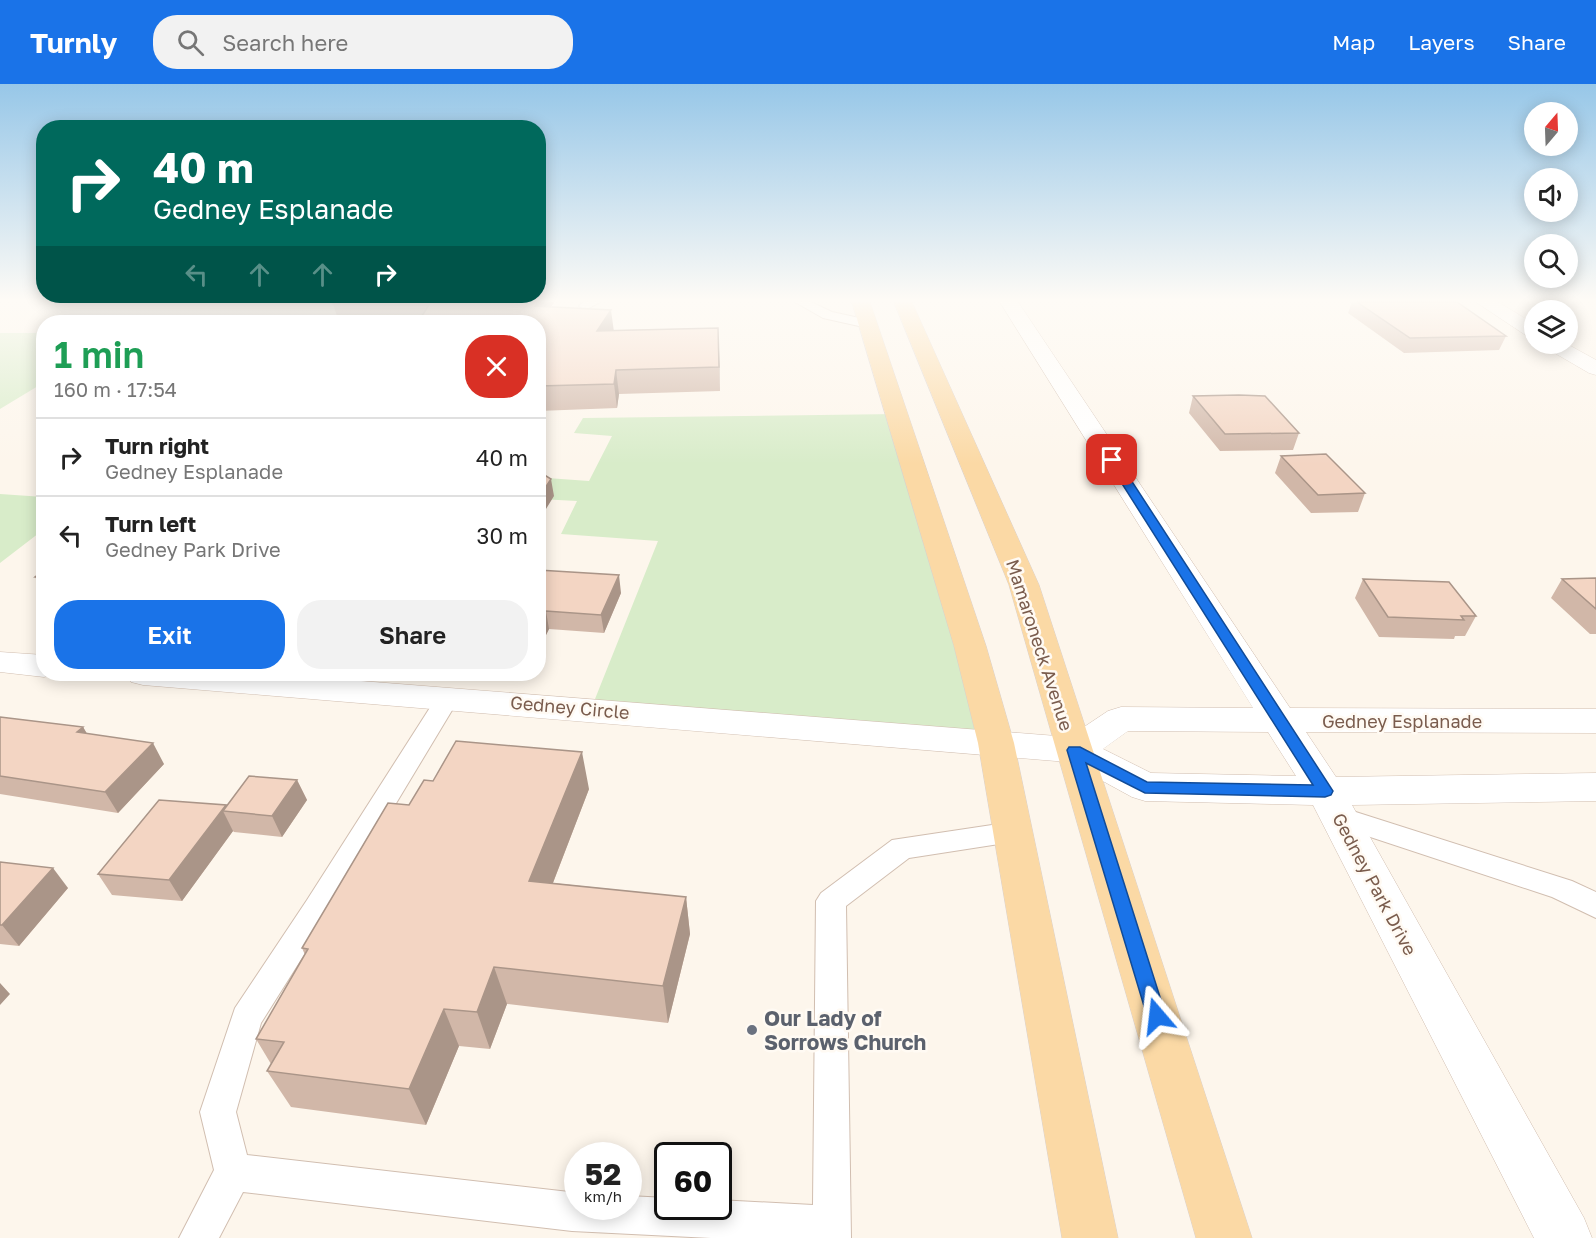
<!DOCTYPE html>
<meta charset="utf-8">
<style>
:root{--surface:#fff;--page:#f2f2f2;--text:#222;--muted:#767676;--line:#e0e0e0;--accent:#1a73e8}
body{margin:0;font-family:"Golos Text",sans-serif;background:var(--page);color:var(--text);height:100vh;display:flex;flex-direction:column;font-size:22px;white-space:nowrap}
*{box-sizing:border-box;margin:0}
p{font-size:20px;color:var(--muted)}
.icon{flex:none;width:33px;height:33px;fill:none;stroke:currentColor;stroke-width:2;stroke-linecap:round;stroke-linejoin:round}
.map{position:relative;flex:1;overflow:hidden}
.panel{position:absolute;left:36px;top:231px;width:510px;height:366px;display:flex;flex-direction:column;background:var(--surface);border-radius:24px;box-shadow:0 3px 15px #0003}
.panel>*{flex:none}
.guide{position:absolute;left:36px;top:36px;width:510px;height:183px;border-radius:24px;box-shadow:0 3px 15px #0003;background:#00695c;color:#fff;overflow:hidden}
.needle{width:39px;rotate:19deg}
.controls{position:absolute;left:1524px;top:18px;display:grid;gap:12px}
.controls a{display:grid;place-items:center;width:54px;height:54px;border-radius:50%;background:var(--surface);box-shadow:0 3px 15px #0003;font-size:30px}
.speed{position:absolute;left:564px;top:1058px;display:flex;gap:12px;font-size:30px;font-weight:700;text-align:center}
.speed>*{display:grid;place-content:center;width:78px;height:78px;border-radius:50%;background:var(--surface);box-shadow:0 3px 15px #0003;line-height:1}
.speed small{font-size:15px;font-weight:400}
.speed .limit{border:3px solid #111;border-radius:9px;background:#fff;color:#111}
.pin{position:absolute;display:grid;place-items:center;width:51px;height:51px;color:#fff;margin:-26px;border-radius:12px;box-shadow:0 3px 9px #0006}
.me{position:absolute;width:66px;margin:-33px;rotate:343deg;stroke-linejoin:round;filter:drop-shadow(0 0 4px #0008)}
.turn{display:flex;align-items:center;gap:21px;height:126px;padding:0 18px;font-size:27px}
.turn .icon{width:78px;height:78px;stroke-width:2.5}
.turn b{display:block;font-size:42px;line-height:51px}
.lanes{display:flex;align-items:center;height:57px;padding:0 18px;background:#0003;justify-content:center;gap:30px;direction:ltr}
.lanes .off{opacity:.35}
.round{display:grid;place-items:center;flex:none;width:63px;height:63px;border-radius:24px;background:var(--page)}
.overview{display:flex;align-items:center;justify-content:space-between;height:102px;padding:0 18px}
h1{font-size:36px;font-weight:600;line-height:45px;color:#1e9e55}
.primary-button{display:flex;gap:12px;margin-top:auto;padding:12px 18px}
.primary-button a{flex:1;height:69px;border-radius:24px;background:var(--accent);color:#fff;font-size:24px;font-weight:600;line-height:69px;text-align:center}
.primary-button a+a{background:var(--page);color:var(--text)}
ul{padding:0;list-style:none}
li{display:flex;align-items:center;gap:18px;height:78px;padding:0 18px;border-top:2px solid var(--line)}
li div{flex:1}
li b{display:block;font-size:22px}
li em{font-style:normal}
header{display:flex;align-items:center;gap:36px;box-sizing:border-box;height:84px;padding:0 30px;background:var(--accent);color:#fff}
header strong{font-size:28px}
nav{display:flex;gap:33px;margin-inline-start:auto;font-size:21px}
.search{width:420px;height:54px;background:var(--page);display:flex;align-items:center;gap:15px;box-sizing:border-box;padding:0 21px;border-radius:24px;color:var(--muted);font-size:22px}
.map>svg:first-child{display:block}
</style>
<header>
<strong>Turnly</strong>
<div class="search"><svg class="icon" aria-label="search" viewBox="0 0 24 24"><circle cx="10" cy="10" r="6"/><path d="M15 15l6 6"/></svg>Search here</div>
<nav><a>Map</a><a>Layers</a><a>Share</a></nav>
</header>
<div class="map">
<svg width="1596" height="1154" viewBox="0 0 1596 1154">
<rect width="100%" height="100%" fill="#fdf6ec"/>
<path fill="#d8ecc9" d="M 0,249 L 44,249 L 43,299 L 0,325 Z
M 897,330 L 996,659 L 591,625 L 658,457 L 561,450 L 577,417 L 539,415 L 538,408 L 547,394 L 589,397 L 612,352 L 574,349 L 583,334 Z
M 0,410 L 44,413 L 43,446 L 0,479 Z"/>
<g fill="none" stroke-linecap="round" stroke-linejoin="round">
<g stroke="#d1beb0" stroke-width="2">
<path id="lane" d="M 583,218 L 600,218 L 585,226 L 579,222 Z
M 795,218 L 811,218 L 832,228 L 873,237 L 875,240 L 868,244 L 823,234 Z
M 448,605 L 456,608 L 460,613 L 327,834 L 261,939 L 236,1028 L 247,1071 L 578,1109 L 578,1122 L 628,1122 L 628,1112 L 668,1114 L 668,1122 L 718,1122 L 718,1116 L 813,1121 L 816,817 L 821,809 L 892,756 L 1012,738 L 1022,741 L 1026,748 L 1022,755 L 1012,758 L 909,774 L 846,822 L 851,1154 L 711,1154 L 572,1147 L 243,1108 L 219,1154 L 179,1154 L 214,1086 L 200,1028 L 235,924 L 307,816 L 440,608 Z
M 1340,723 L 1572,797 L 1596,808 L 1596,834 L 1552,813 L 1331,740 L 1327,733 L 1331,726 Z"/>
</g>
<g stroke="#d1beb0" stroke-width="1">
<path id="street" d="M 1000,218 L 1018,218 L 1290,624 L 1596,625 L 1596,649 L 1306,648 L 1336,693 L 1596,689 L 1596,717 L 1352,721 L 1584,1134 L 1592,1154 L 1534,1154 L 1313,721 L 1145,717 L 1132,713 L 1068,678 L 143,601 L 131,598 L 126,590 L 272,590 L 1069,653 L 1108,627 L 1121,623 L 1253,624 ZM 1128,647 L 1268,648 L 1296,692 L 1151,689 L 1103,665 Z
M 1476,218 L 1498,218 L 1534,240 L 1534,254 L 1527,252 Z
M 1543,260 L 1567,260 L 1596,276 L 1596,291 L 1589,289 L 1546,264 Z
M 0,568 L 44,571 L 44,590 L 55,590 L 44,593 L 0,588 Z"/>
</g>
<g stroke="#dad1cd" stroke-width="1">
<path id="primary" d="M 852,218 L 870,218 L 986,562 L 1014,659 L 1118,1154 L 1062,1154 L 978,659 L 954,562 Z
M 894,218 L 912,218 L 1039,501 L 1252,1154 L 1196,1154 L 1009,501 Z"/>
</g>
<use href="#lane" fill="#fff" fill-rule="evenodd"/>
<use href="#street" fill="#fff" fill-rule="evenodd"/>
<use href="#primary" fill="#fbd9a5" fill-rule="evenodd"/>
</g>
<path fill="#d1b7a8" d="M 554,218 L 551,222 L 614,246 L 718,244 L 720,307 L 619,310 L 617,324 L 538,327 L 538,238 L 339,238 L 333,220 Z
M 1352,218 L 1457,218 L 1506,252 L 1499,266 L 1404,269 L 1348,229 Z
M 1193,312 L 1299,349 L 1293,366 L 1220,367 L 1189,329 Z
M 1281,372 L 1365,409 L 1358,428 L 1311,429 L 1275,389 Z
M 44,486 L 44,508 L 35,493 Z
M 538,486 L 621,509 L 604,549 L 549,545 L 546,551 L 538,551 Z
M 1596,494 L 1596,550 L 1590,550 L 1551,514 L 1562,495 Z
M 1363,495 L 1476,532 L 1465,552 L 1455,552 L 1454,555 L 1379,553 L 1355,514 Z
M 0,633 L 83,643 L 87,650 L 164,680 L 118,729 L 0,710 Z
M 297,696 L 307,716 L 282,753 L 234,748 L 233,747 L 182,817 L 112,811 L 98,790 L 226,723 Z
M 589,705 L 553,799 L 686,813 L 690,850 L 668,939 L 507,920 L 490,965 L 459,962 L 426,1041 L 291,1023 L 267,987 L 271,980 L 256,955 L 305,871 L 302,864 L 409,721 Z
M 0,778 L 68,804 L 19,862 L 0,860 Z"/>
<path fill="#aa9588" d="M 538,218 L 554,218 L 539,243 L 535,222 Z
M 611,226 L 614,248 L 597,247 Z
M 718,244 L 719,266 L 720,307 L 719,283 Z
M 616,286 L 619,310 L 617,324 L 614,300 Z
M 551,395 L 554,412 L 538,438 L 538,415 Z
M 619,491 L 621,509 L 604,549 L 601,531 Z
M 546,527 L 549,545 L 546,551 L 542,533 Z
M 83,643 L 95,663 L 77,648 Z
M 153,659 L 164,680 L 118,729 L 105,708 Z
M 582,668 L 589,705 L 539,835 L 529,797 Z
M 297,696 L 307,716 L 282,753 L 272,732 Z
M 226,721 L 229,728 L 223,727 L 233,747 L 182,817 L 169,796 Z
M 53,784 L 68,804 L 19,862 L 2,841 Z
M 686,813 L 690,850 L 668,939 L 663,902 Z
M 494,883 L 507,920 L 490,965 L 477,928 Z
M 0,899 L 10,910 L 0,921 Z
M 444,925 L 459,962 L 426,1041 L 409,1005 Z"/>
<path fill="#f3d5c3" stroke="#aa9588" stroke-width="1.5" d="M 335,218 L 538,218 L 535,222 L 611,226 L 597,247 L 718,244 L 719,283 L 616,286 L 614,300 L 538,302 L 538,238 L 418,238 L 429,221 L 333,220 Z
M 1357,218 L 1457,218 L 1506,252 L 1410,254 Z
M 1239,311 L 1265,312 L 1299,349 L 1225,350 L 1193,312 Z
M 1326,370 L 1365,409 L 1318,411 L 1281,372 Z
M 538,387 L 551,395 L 538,415 Z
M 44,486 L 44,494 L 35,493 Z
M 538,486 L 619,491 L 601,531 L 546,527 L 542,533 L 538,533 Z
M 1596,494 L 1596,525 L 1562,495 Z
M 1363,495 L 1449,498 L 1476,532 L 1461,532 L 1464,536 L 1388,533 Z
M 0,633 L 83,643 L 77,648 L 153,659 L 105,708 L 0,692 Z
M 456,657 L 582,668 L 529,797 L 686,813 L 663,902 L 494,883 L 477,928 L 444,925 L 409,1005 L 267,987 L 284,958 L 256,955 L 308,865 L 302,864 L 388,719 L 409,721 L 424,696 L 433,697 Z
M 249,692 L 297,696 L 272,732 L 223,727 Z
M 159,716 L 226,721 L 169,796 L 98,790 Z
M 0,778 L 53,784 L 2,841 L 0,841 Z"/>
<linearGradient id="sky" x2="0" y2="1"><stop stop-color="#97c7e8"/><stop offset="0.57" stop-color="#fefbf6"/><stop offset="1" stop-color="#fefbf6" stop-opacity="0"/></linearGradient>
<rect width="1596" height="380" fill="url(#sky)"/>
<path fill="#1a73e8" stroke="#114b97" stroke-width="1.5" d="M 1112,373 L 1118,376 L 1333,707 L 1331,711 L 1325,713 L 1145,709 L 1086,679 L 1166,932 L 1164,938 L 1157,941 L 1150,938 L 1147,932 L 1067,666 L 1069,663 L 1080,663 L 1147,698 L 1313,701 L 1107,376 Z"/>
<circle fill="#6b7280" stroke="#fffaf3" stroke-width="2" cx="752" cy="946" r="6"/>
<g text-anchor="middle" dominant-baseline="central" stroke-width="5" stroke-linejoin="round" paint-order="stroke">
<g font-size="18" fill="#7a5c4d" stroke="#fffaf3">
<text transform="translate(1040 561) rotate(72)">Mamaroneck Avenue</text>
<text transform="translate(570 623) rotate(5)">Gedney Circle</text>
<text x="1402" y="637">Gedney Esplanade</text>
<text transform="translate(1375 800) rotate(62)">Gedney Park Drive</text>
</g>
<g font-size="21" font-weight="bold" fill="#5b616d" stroke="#fffaf3" text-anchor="start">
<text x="764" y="934">Our Lady of<tspan x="764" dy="24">Sorrows Church</tspan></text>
</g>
</g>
</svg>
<div class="controls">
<a><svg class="needle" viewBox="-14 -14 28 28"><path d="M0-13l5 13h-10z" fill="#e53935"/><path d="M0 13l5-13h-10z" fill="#767676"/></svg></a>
<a><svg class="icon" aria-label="sound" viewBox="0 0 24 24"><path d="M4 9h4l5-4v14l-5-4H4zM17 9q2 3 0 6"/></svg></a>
<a><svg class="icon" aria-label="search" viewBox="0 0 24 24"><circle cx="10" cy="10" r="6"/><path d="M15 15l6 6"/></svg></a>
<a><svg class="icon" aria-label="layers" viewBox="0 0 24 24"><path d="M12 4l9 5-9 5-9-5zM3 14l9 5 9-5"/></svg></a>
</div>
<div class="speed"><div>52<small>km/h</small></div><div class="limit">60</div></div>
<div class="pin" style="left:1112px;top:376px;background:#d93025"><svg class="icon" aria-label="arrive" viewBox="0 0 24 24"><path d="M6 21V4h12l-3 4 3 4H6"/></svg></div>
<svg class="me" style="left:1157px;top:932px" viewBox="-20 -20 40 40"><path d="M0-17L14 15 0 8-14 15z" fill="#1a73e8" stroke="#fff" stroke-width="4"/></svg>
<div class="guide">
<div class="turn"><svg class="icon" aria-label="right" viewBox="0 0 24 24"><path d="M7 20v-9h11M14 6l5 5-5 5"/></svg><div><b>40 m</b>Gedney Esplanade</div></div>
<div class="lanes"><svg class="icon off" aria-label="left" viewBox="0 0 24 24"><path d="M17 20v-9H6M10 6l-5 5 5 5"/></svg><svg class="icon off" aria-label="ahead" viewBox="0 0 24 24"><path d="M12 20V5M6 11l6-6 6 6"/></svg><svg class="icon off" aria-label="ahead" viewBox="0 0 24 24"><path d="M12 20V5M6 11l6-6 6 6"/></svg><svg class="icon" aria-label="right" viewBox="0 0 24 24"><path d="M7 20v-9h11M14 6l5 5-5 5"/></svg></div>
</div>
<section class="panel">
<div class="overview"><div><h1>1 min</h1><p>160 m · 17:54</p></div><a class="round" style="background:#d93025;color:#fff"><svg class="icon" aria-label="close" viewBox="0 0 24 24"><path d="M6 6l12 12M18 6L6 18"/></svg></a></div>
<ul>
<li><svg class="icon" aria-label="right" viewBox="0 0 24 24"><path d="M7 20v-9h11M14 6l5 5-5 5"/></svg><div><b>Turn right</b><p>Gedney Esplanade</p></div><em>40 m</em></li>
<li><svg class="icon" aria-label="left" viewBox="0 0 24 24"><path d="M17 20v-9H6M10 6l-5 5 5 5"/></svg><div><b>Turn left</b><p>Gedney Park Drive</p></div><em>30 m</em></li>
</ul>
<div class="primary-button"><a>Exit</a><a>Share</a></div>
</section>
</div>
